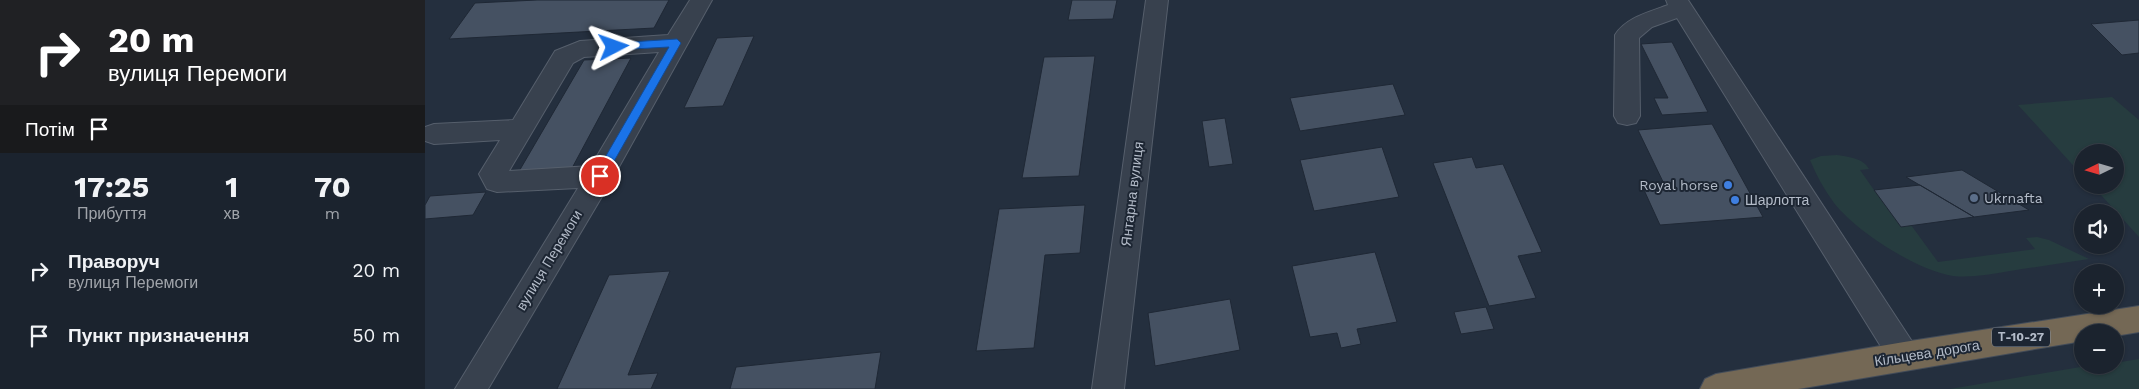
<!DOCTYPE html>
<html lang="uk">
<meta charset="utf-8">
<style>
:root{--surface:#1b232e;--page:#242b36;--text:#f1f3f6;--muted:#a0a4aa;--line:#39404a}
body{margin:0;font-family:"Work Sans",sans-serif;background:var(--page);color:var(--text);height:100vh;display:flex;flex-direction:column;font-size:19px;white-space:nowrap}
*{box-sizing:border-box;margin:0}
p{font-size:16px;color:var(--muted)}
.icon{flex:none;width:28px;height:28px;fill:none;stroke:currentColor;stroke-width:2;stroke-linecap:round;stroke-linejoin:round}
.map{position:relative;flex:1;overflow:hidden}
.details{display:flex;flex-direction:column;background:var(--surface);width:425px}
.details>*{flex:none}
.guide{background:#202124;color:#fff;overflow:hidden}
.needle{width:32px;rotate:265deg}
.tools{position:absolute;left:1649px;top:144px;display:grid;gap:10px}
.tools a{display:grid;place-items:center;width:50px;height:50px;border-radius:50%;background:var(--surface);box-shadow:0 1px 4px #0004,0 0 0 1px var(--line);font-size:25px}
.pin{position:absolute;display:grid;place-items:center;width:42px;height:42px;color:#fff;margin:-21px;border:2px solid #fff;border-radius:50%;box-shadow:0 1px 5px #0007}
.me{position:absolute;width:55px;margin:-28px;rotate:86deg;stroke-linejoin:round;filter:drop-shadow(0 0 4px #0008)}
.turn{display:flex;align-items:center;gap:18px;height:105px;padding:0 25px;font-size:22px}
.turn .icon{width:65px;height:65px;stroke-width:2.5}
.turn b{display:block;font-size:35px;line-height:42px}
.then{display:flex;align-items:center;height:48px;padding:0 25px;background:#0003;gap:10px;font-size:19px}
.eta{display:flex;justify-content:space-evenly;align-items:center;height:85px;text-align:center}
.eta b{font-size:30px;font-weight:700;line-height:35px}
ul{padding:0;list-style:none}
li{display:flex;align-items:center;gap:15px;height:65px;padding:0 25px}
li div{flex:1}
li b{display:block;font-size:19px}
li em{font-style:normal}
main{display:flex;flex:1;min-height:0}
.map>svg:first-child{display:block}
</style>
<main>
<section class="details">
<div class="guide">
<div class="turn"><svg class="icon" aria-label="right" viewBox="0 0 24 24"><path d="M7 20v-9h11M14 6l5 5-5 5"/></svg><div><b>20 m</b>вулиця Перемоги</div></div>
<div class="then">Потім<svg class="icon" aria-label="arrive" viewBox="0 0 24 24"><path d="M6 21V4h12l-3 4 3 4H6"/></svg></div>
</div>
<div class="eta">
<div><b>17:25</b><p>Прибуття</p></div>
<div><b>1</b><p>хв</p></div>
<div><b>70</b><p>m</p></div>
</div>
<ul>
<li><svg class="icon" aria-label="right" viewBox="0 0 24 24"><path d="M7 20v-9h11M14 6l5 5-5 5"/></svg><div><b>Праворуч</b><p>вулиця Перемоги</p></div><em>20 m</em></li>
<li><svg class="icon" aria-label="arrive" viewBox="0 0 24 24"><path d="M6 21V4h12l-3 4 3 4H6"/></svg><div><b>Пункт призначення</b></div><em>50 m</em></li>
</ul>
</section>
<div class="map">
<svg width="1714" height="389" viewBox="0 0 1714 389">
<rect width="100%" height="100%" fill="#242f3e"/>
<path fill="#263c3f" d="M 1687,97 L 1714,120 L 1714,237 L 1667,185 L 1690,185 L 1690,152 L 1658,152 L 1657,175 L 1593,105 Z
M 1412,155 C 1424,157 1438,158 1444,169 L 1435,170 L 1449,190 L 1486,225 L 1513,262 L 1610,249 L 1601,238 L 1612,237 L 1624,240 L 1664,259 C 1638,263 1611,267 1585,271 C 1566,274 1547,278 1528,276 C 1491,270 1432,232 1409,203 C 1399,189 1391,175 1385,160 L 1396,156 Z
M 1714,359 L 1714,389 L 1525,389 L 1661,366 L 1690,365 L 1690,363 Z"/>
<path fill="#455162" stroke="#1f2835" d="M 112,0 L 244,0 L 229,28 L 24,39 L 50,3 Z
M 647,0 L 692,0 L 688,19 L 643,20 Z
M 1714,20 L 1714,53 L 1697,55 L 1666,24 Z
M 329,36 L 298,106 L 259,108 L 292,38 Z
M 1247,42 L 1283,112 L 1237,115 L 1229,98 L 1243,98 L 1216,44 Z
M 670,56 L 654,176 L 597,178 L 619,57 Z
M 206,58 L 146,170 L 93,173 L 159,60 Z
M 968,84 L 980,115 L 875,131 L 865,98 Z
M 800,118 L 808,164 L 784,167 L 777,121 Z
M 1287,124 L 1338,217 L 1235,225 L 1219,190 L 1241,188 L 1213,130 Z
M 957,147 L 974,197 L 889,211 L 875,160 Z
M 1047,157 L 1051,168 L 1078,164 L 1117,252 L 1093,256 L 1111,298 L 1064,306 L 1008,163 Z
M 1537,170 L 1604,210 L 1549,217 L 1481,177 Z
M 1495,185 L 1549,217 L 1476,227 L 1449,190 Z
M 61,192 L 48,215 L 0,219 L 0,205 L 5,196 Z
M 660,205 L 655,253 L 620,255 L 609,348 L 551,351 L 574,209 Z
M 950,252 L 972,322 L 932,329 L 936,344 L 916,348 L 912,333 L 885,337 L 867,266 Z
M 245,271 L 203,375 L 233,373 L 226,389 L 132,389 L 184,275 Z
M 805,299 L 815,350 L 730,366 L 723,313 Z
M 1061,307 L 1069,329 L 1036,334 L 1029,312 Z
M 456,352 L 450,389 L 305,389 L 311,367 Z"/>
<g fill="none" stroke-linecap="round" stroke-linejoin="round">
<g stroke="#565f6c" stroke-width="2">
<path id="minor" d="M 265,0 L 287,0 L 185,183 L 63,389 L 30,389 L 153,188 L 72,192 L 62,189 L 54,174 L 75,140 L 9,144 L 0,141 L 0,127 L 9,124 L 88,120 L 130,51 L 155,41 L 243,35 ZM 234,52 L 166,166 L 84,171 L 148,63 L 159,57 Z
M 721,0 L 743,0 L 699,389 L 667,389 Z
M 1241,0 L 1263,0 L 1490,346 L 1495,356 L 1490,366 L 1479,370 L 1468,366 L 1252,18 L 1227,27 L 1214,38 L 1215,116 L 1211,123 L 1202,125 L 1193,123 L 1189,116 L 1190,35 C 1201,17 1225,12 1243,5 Z"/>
</g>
<g stroke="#434c59" stroke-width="2">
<path id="highway" d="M 1714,306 L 1714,332 L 1690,336 L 1690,332 L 1658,332 L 1658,341 L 1373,389 L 1275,389 L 1280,379 L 1291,374 L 1479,342 Z"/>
</g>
<use href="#minor" fill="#38414e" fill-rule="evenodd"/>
<use href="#highway" fill="#746855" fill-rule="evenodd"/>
</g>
<path fill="#1a73e8" stroke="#114b97" d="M 252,39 L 256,43 L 179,179 L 171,179 L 169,176 L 171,173 L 244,47 L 189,50 L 184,47 L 189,43 Z"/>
<g fill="#3f7fe0" stroke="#1d2633" stroke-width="2">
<circle cx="1303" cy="185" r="5"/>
<circle cx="1310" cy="200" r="5"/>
</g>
<circle fill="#5c6f8a" stroke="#1d2633" stroke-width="2" cx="1549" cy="198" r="5"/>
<g text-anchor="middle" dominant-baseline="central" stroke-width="4" stroke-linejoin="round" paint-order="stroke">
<rect fill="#1d2633" stroke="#878f9c" stroke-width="1" x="1567" y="327.5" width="58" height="19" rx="4"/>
<g font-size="12" font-weight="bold" fill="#b4bcc9">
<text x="1596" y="337">Т-10-27</text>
</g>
<g font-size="14" fill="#b4bcc9" stroke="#1d2633" text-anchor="start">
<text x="1293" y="185" text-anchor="end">Royal horse</text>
<text x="1559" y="198">Ukrnafta</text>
<text x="1320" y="200">Шарлотта</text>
</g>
<g font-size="14" fill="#b4bcc9" stroke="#1d2633">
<text transform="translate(707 194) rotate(-83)">Янтарна вулиця</text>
<text transform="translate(124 260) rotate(-59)">вулиця Перемоги</text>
<text transform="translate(1502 353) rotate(-9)">Кільцева дорога</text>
</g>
</g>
</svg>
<div class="tools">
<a><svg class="needle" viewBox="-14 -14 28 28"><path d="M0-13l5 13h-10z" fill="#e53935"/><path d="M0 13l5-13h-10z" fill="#a0a4aa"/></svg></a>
<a><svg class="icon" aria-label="sound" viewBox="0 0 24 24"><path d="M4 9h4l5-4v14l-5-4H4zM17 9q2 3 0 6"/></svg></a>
<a>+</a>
<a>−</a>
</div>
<div class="pin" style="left:175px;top:176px;background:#d93025"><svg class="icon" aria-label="arrive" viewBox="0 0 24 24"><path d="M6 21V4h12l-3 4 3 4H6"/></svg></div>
<svg class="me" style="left:189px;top:47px" viewBox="-20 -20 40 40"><path d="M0-17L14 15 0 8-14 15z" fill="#1a73e8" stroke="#fff" stroke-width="4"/></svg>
</div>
</main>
